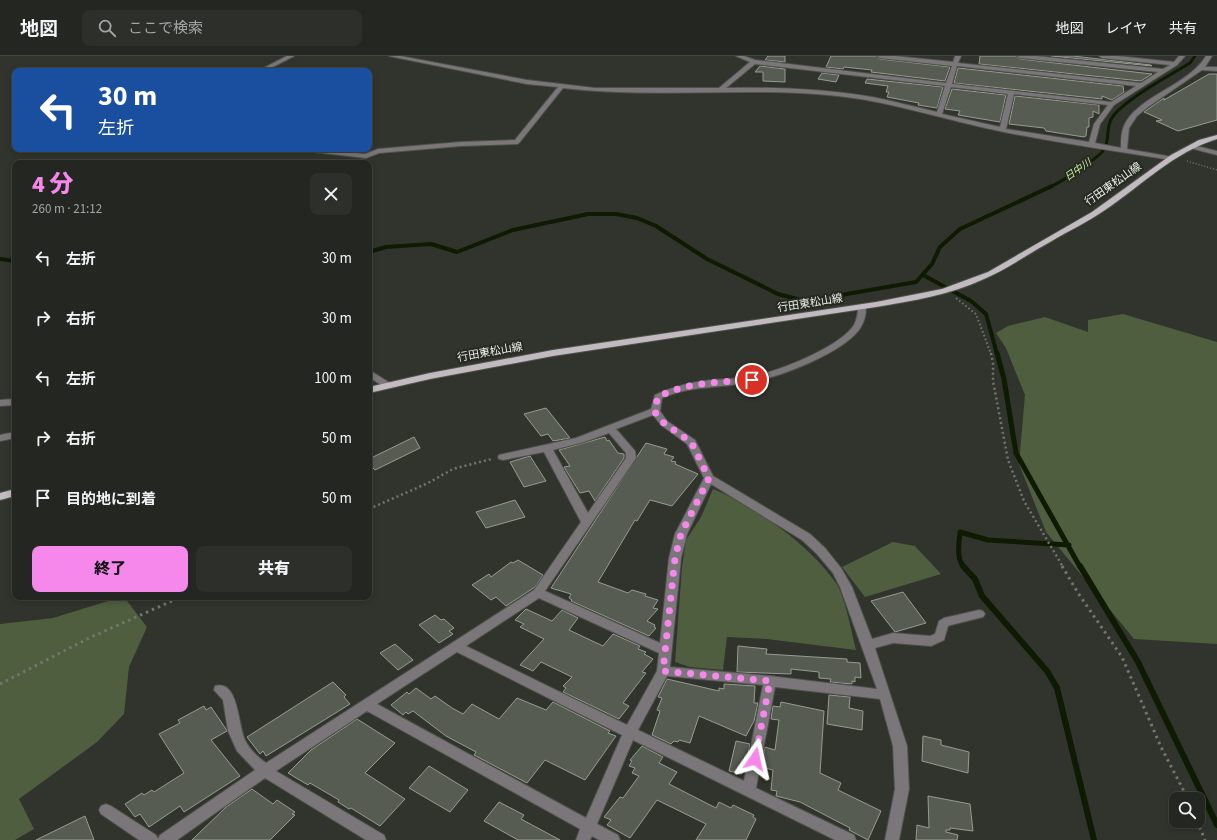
<!DOCTYPE html>
<html lang="ja">
<meta charset="utf-8">
<style>
:root{--surface:#242721;--page:#2c2f2a;--text:#f1f3f6;--muted:#a3a5a5;--line:#41443f;--accent:#f688ec}
body{margin:0;font-family:"Source Sans 3","Noto Sans JP",sans-serif;background:var(--page);color:var(--text);height:100vh;display:flex;flex-direction:column;font-size:15px;white-space:nowrap}
*{box-sizing:border-box;margin:0}
p{font-size:13px;color:var(--muted)}
.icon{flex:none;width:22px;height:22px;fill:none;stroke:currentColor;stroke-width:2;stroke-linecap:round;stroke-linejoin:round}
.map{position:relative;flex:1;overflow:hidden}
.side{position:absolute;left:12px;top:104px;width:360px;height:440px;display:flex;flex-direction:column;background:var(--surface);border-radius:8px;box-shadow:0 2px 6px #0003,0 0 0 1px var(--line)}
.side>*{flex:none}
.guide{position:absolute;left:12px;top:12px;width:360px;height:84px;border-radius:8px;box-shadow:0 2px 6px #0003,0 0 0 1px var(--line);background:#1a4fa0;color:#fff;overflow:hidden}
.fabs{position:absolute;left:1169px;top:736px;display:grid;gap:8px}
.fabs a{display:grid;place-items:center;width:36px;height:36px;border-radius:8px;background:var(--surface);box-shadow:0 2px 6px #0003,0 0 0 1px var(--line);font-size:20px}
.pin{position:absolute;display:grid;place-items:center;width:34px;height:34px;color:#fff;margin:-17px;border:2px solid #fff;border-radius:50%;box-shadow:0 1px 4px #0007}
.me{position:absolute;width:44px;margin:-22px;rotate:11deg;stroke-linejoin:round;filter:drop-shadow(0 0 3px #0008)}
.turn{display:flex;align-items:center;gap:14px;height:84px;padding:0 20px;font-size:18px}
.turn .icon{width:52px;height:52px;stroke-width:2.5}
.turn b{display:block;font-size:28px;line-height:34px}
.round{display:grid;place-items:center;flex:none;width:42px;height:42px;border-radius:8px;background:var(--page)}
.head{display:flex;align-items:center;justify-content:space-between;height:68px;padding:0 20px}
h1{font-size:24px;font-weight:800;line-height:30px;color:var(--accent)}
.button{display:flex;gap:8px;margin-top:auto;padding:8px 20px}
.button a{flex:1;height:46px;border-radius:8px;background:var(--accent);color:#111;font-size:16px;font-weight:800;line-height:46px;text-align:center}
.button a+a{background:var(--page);color:var(--text)}
ul{padding:0;list-style:none}
li{display:flex;align-items:center;gap:12px;height:60px;padding:0 20px}
li div{flex:1}
li b{display:block;font-size:15px}
li em{font-style:normal}
header{display:flex;align-items:center;gap:24px;box-sizing:border-box;height:56px;padding:0 20px;background:var(--surface);border-bottom:1px solid var(--line)}
header strong{font-size:19px}
nav{display:flex;gap:22px;margin-inline-start:auto;font-size:14px}
.search{width:280px;height:36px;background:var(--page);display:flex;align-items:center;gap:10px;box-sizing:border-box;padding:0 14px;border-radius:8px;color:var(--muted);font-size:15px}
.map>svg:first-child{display:block}
</style>
<header>
<strong>地図</strong>
<div class="search"><svg class="icon" aria-label="search" viewBox="0 0 24 24"><circle cx="10" cy="10" r="6"/><path d="M15 15l6 6"/></svg>ここで検索</div>
<nav><a>地図</a><a>レイヤ</a><a>共有</a></nav>
</header>
<div class="map">
<svg width="1217" height="784" viewBox="0 0 1217 784">
<rect width="100%" height="100%" fill="#30342c"/>
<path fill="#4e5e3f" d="M 1123,258 L 1217,286 L 1217,588 L 1134,583 L 1046,476 L 1019,408 L 1025,339 L 1006,292 L 996,277 L 1008,270 L 1045,261 L 1088,276 L 1088,264 Z
M 713,433 C 754,449 811,490 836,527 C 845,540 852,578 856,594 L 767,583 L 727,581 L 723,614 L 690,611 L 675,606 L 682,511 L 686,484 L 701,461 Z
M 893,486 L 915,490 L 941,518 L 865,541 L 842,511 Z
M 121,541 L 124,541 L 147,571 L 129,611 L 124,658 L 97,686 L 19,743 L 34,773 L 15,784 L 0,784 L 0,568 L 53,562 Z"/>
<g fill="none" stroke-linecap="round" stroke-linejoin="round">
<path stroke="#0e1a01" stroke-width="3" d="M 1050,131 C 1061,126 1101,101 1105,92 C 1110,81 1105,70 1114,59 C 1129,41 1169,20 1190,7 L 1195,0"/>
<path stroke="#0e1a01" stroke-width="4" d="M 369,196 L 386,191 L 431,188 L 457,196 L 513,174 L 588,158 L 616,158 L 637,162 L 656,170 L 707,203 L 778,238 L 801,244 L 824,242 L 916,226 L 932,208 L 940,191 L 960,173 L 1052,130
M 0,203 L 15,205
M 923,219 L 971,245 L 986,258 L 997,298"/>
<path stroke="#0e1a01" stroke-width="5" d="M 997,297 L 1004,323 L 1016,397 L 1080,511
M 964,511 C 956,503 959,487 960,476 L 988,484 L 1069,489"/>
<path stroke="#0e1a01" stroke-width="6" d="M 963,510 L 975,523 L 982,540 L 1047,615 L 1057,632 L 1094,784
M 1080,510 L 1138,606 L 1217,769"/>
</g>
<path fill="#575c52" stroke="#979c92" d="M 768,0 L 785,0 L 785,6 L 765,4 Z
M 831,0 L 876,0 L 880,3 L 950,11 L 945,25 L 871,16 L 872,14 L 844,11 L 843,13 L 826,11 Z
M 980,0 L 1016,0 L 1020,3 L 1152,18 L 1141,25 L 979,8 Z
M 1051,0 L 1073,0 L 1151,9 L 1152,10 Z
M 760,10 L 785,13 L 785,26 L 763,25 L 763,16 L 755,16 Z
M 958,12 L 1123,30 L 1124,36 L 1112,44 L 1102,40 L 1102,43 L 954,27 Z
M 822,17 L 839,19 L 836,26 L 818,23 Z
M 1209,18 L 1217,18 L 1217,64 L 1178,75 L 1156,65 L 1162,64 L 1144,56 L 1164,42 L 1164,44 Z
M 867,23 L 943,31 L 937,52 L 918,49 L 919,47 L 887,41 L 889,36 L 886,36 L 888,30 L 865,27 Z
M 952,33 L 1006,39 L 1000,66 L 958,59 L 960,55 L 945,53 Z
M 1015,40 L 1099,49 L 1099,58 L 1093,55 L 1093,61 L 1089,62 L 1089,71 L 1087,71 L 1086,80 L 1084,81 L 1046,75 L 1044,72 L 1009,68 Z
M 546,352 L 570,382 L 553,385 L 548,378 L 541,380 L 524,358 Z
M 414,381 L 420,392 L 375,414 L 369,408 L 369,403 Z
M 605,381 L 607,385 L 609,384 L 618,397 L 624,398 L 624,402 L 595,445 L 589,435 L 580,437 L 564,411 L 570,410 L 559,394 Z
M 646,387 L 667,393 L 664,398 L 674,401 L 671,405 L 676,406 L 675,408 L 698,418 L 672,450 L 650,444 L 637,465 L 635,464 L 598,526 L 628,537 L 632,534 L 646,538 L 645,540 L 658,544 L 653,552 L 658,553 L 647,565 L 655,569 L 654,571 L 656,572 L 649,580 L 571,545 L 572,544 L 569,542 L 571,538 L 551,532 Z
M 530,400 L 546,425 L 524,431 L 510,406 Z
M 515,444 L 525,461 L 486,472 L 476,456 Z
M 518,504 L 543,519 L 535,531 L 506,550 L 496,541 L 491,544 L 472,529 L 489,518 L 491,521 L 511,506 L 513,507 Z
M 903,536 L 926,567 L 895,576 L 871,545 Z
M 526,553 L 552,565 L 562,554 L 578,562 L 569,574 L 603,590 L 613,578 L 640,590 L 638,593 L 646,596 L 644,598 L 653,603 L 642,616 L 646,617 L 623,647 L 629,650 L 619,663 L 563,636 L 566,632 L 563,630 L 572,621 L 541,606 L 533,615 L 520,609 L 544,583 L 520,571 L 524,568 L 515,564 Z
M 435,559 L 441,564 L 444,563 L 454,572 L 449,575 L 453,578 L 439,587 L 419,569 Z
M 395,588 L 413,604 L 398,614 L 380,597 Z
M 738,590 L 767,593 L 766,598 L 847,603 L 847,606 L 860,607 L 861,622 L 855,621 L 855,626 L 852,625 L 852,628 L 830,626 L 831,623 L 819,622 L 819,616 L 791,613 L 791,618 L 737,616 Z
M 667,623 L 719,635 L 719,632 L 724,633 L 724,628 L 755,630 L 754,647 L 758,647 L 754,665 L 746,680 L 699,660 L 690,687 L 679,684 L 678,686 L 674,685 L 671,688 L 652,679 L 660,655 L 657,654 L 662,642 L 658,641 Z
M 333,626 L 346,639 L 344,641 L 350,648 L 266,700 L 263,695 L 260,698 L 247,681 Z
M 416,632 L 431,643 L 435,640 L 452,652 L 463,658 L 472,648 L 499,663 L 517,642 L 546,654 L 553,646 L 610,675 L 608,677 L 616,680 L 585,724 L 545,704 L 527,727 L 474,699 L 476,696 L 446,680 L 413,655 L 408,658 L 406,656 L 403,659 L 391,649 L 407,636 L 409,638 Z
M 829,639 L 850,641 L 849,652 L 863,655 L 862,674 L 827,668 Z
M 781,646 L 824,655 L 820,717 L 841,727 L 838,734 L 881,755 L 868,784 L 849,774 L 850,772 L 800,746 L 776,740 L 777,735 L 771,734 L 773,714 L 761,711 L 765,691 L 775,694 L 779,664 L 771,663 L 773,650 L 780,651 Z
M 204,650 L 206,654 L 211,651 L 226,673 L 227,675 L 211,684 L 240,720 L 184,756 L 180,750 L 149,771 L 140,758 L 135,761 L 125,748 L 142,737 L 144,739 L 152,734 L 154,736 L 184,717 L 159,678 L 180,667 L 178,664 Z
M 357,663 L 395,687 L 365,717 L 405,743 L 380,770 L 351,752 L 349,753 L 338,746 L 339,744 L 310,727 L 308,729 L 288,717 L 311,694 Z
M 923,680 L 941,684 L 941,689 L 969,696 L 968,717 L 922,705 Z
M 736,685 L 750,688 L 746,710 L 744,709 L 742,718 L 729,715 Z
M 642,690 L 663,701 L 659,707 L 677,716 L 669,728 L 716,752 L 719,746 L 731,752 L 733,749 L 754,759 L 753,761 L 756,763 L 746,784 L 696,784 L 706,768 L 657,744 L 630,782 L 607,769 L 611,764 L 604,761 L 620,741 L 623,742 L 639,720 L 632,717 L 635,712 L 629,710 L 632,705 L 630,704 Z
M 429,710 L 468,734 L 450,756 L 409,732 Z
M 252,733 L 273,748 L 277,744 L 295,756 L 292,758 L 295,759 L 270,784 L 192,784 L 226,751 Z
M 928,740 L 970,748 L 973,775 L 950,772 L 950,774 L 946,774 L 946,776 L 958,779 L 957,784 L 916,784 L 917,769 L 929,772 Z
M 499,746 L 524,759 L 521,763 L 560,784 L 518,784 L 484,765 Z
M 85,760 L 94,784 L 36,784 Z"/>
<g fill="none" stroke-linecap="round" stroke-linejoin="round">
<g stroke="#4e524b" stroke-width="2">
<path id="minor" d="M 287,0 L 294,0 L 265,15 L 258,15 Z
M 389,0 L 400,0 L 527,24 L 595,32 L 719,32 L 750,6 L 736,0 L 744,0 L 755,4 L 946,27 L 952,10 L 880,2 L 877,0 L 895,0 L 953,6 L 955,0 L 961,0 L 958,7 L 1141,27 L 1158,16 L 1020,2 L 1017,0 L 1036,0 L 1163,13 L 1170,9 L 1102,2 L 1099,0 L 1117,0 L 1174,6 L 1179,0 L 1185,0 L 1177,9 L 1114,49 L 1100,68 L 1095,87 L 1121,92 C 1121,85 1121,77 1124,70 C 1137,40 1188,30 1206,0 L 1212,0 L 1205,11 L 1217,11 L 1217,15 L 1202,14 L 1148,51 L 1137,60 L 1129,72 L 1127,93 L 1173,101 L 1174,102 L 1171,104 C 1115,95 1059,87 1004,76 C 948,65 894,46 838,40 C 746,30 654,43 563,32 L 519,87 L 517,88 L 461,90 L 379,97 L 366,102 L 296,94 L 295,93 L 317,93 L 365,98 L 378,93 L 461,86 L 515,84 L 558,31 L 527,28 ZM 755,8 L 945,30 L 937,56 C 915,51 893,45 872,41 C 824,33 774,31 726,32 ZM 957,10 L 1136,30 L 1111,46 L 952,28 ZM 951,31 L 1008,38 L 1000,71 L 942,58 ZM 1014,38 L 1108,49 L 1094,68 L 1089,86 L 1006,73 Z
M 1192,89 L 1217,95 L 1217,99 L 1190,92 L 1190,90 Z
M 862,248 L 866,251 C 866,260 864,267 859,274 C 840,298 782,320 752,326 C 722,332 692,329 662,342 L 660,355 L 667,365 L 695,384 L 713,420 L 810,478 L 825,492 L 841,512 L 852,531 L 872,583 L 893,577 L 930,580 L 935,578 L 939,565 L 944,562 L 979,554 L 983,555 L 985,558 L 983,561 L 951,569 L 948,570 L 944,584 L 931,590 L 893,587 L 875,592 L 907,690 L 909,733 L 899,784 L 885,784 L 895,733 L 893,690 L 880,643 L 775,631 L 756,732 L 854,779 L 856,784 L 835,784 L 633,684 L 597,768 L 618,779 L 620,784 L 599,784 L 592,780 L 590,784 L 576,784 L 580,773 L 367,655 L 276,715 L 384,779 L 386,784 L 366,784 L 265,722 L 177,784 L 139,784 L 101,758 L 99,754 L 101,750 L 106,748 L 111,750 L 156,779 L 158,783 L 160,779 L 255,714 L 237,695 L 228,675 L 223,644 L 214,634 L 215,630 C 239,623 238,671 245,684 C 249,693 258,701 266,707 L 534,534 L 581,466 L 544,396 L 503,404 L 499,403 L 498,401 L 499,399 L 576,382 L 651,353 L 655,339 C 672,331 691,326 711,324 C 725,323 740,323 754,320 C 779,315 840,291 854,269 C 857,263 858,257 858,251 ZM 653,359 L 661,369 L 687,388 L 704,422 L 675,478 L 669,502 L 660,587 L 545,535 L 636,402 L 635,395 L 616,373 ZM 609,377 L 626,397 L 626,402 L 588,457 L 553,394 L 584,386 ZM 711,428 L 802,484 L 817,498 L 833,517 L 840,531 L 877,633 L 770,620 L 670,611 L 681,502 L 687,478 ZM 539,542 L 659,597 L 657,615 L 627,669 L 466,590 ZM 457,596 L 622,679 L 586,762 L 377,648 ZM 667,620 L 763,629 L 744,725 L 638,674 Z
M 369,314 L 390,327 L 392,329 L 390,331 L 384,331 L 369,321 Z
M 15,343 L 15,349 L 0,350 L 0,344 Z
M 15,376 L 15,382 L 0,385 L 0,379 Z"/>
</g>
<g stroke="#4e524b" stroke-width="2">
<path id="major" d="M 1217,79 L 1217,83 C 1174,96 1142,129 1105,154 C 1088,166 1068,175 1050,186 C 1028,198 1007,213 984,223 C 950,239 912,245 876,251 L 553,300 L 430,323 L 369,337 L 369,331 L 430,317 L 553,294 L 876,246 L 942,233 L 988,216 L 1092,156 L 1171,99 L 1199,84 Z
M 15,433 L 15,440 L 0,444 L 0,437 Z"/>
</g>
<path stroke="#72766e" stroke-width="1.5" stroke-dasharray="1 2" stroke-linecap="butt" d="M 1187,105 L 1217,114"/>
<path stroke="#72766e" stroke-width="2" stroke-dasharray="1.5 2.5" stroke-linecap="butt" d="M 956,242 L 976,258 L 991,298"/>
<path stroke="#72766e" stroke-width="2.5" stroke-dasharray="2 3" stroke-linecap="butt" d="M 991,297 L 993,307 L 993,325 L 1008,404 L 1024,445 L 1063,511
M 369,453 L 428,427 L 453,413 L 492,403"/>
<path stroke="#72766e" stroke-width="3" stroke-dasharray="2.5 4" stroke-linecap="butt" d="M 1062,510 L 1078,537 L 1122,601 L 1161,691 L 1188,743
M 0,628 L 89,582 L 181,541
M 1197,765 L 1205,784"/>
<use href="#minor" fill="#7b767a" fill-rule="evenodd"/>
<use href="#major" fill="#c2bac1" fill-rule="evenodd"/>
</g>
<g fill="none" stroke-linecap="round" stroke-linejoin="round">
<path stroke="#f688ec" stroke-width="7" stroke-dasharray="0 12.6" d="M 752,324 C 721,326 686,326 658,341 L 654,355 L 664,367 L 691,386 L 709,422 L 681,478 L 675,502 L 663,615 L 770,625 L 755,703"/>
</g>
<g text-anchor="middle" dominant-baseline="central" stroke-width="4" stroke-linejoin="round" paint-order="stroke">
<g font-size="10" font-style="italic" fill="#c5ee9b" stroke="#262a22">
<text transform="translate(1078 114) rotate(-35)">日中川</text>
</g>
<g font-size="11" fill="#eef1eb" stroke="#262a22">
<text transform="translate(1113 128) rotate(-35)">行田東松山線</text>
<text transform="translate(810 247) rotate(-9)">行田東松山線</text>
<text transform="translate(490 296) rotate(-10)">行田東松山線</text>
</g>
</g>
</svg>
<div class="fabs">
<a><svg class="icon" aria-label="search" viewBox="0 0 24 24"><circle cx="10" cy="10" r="6"/><path d="M15 15l6 6"/></svg></a>
</div>
<div class="pin" style="left:752px;top:324px;background:#d93025"><svg class="icon" aria-label="arrive" viewBox="0 0 24 24"><path d="M6 21V4h12l-3 4 3 4H6"/></svg></div>
<svg class="me" style="left:755px;top:703px" viewBox="-20 -20 40 40"><path d="M0-17L14 15 0 8-14 15z" fill="#f688ec" stroke="#fff" stroke-width="4"/></svg>
<div class="guide">
<div class="turn"><svg class="icon" aria-label="left" viewBox="0 0 24 24"><path d="M17 20v-9H6M10 6l-5 5 5 5"/></svg><div><b>30 m</b>左折</div></div>
</div>
<section class="side">
<div class="head"><div><h1>4 分</h1><p>260 m · 21:12</p></div><a class="round"><svg class="icon" aria-label="close" viewBox="0 0 24 24"><path d="M6 6l12 12M18 6L6 18"/></svg></a></div>
<ul>
<li><svg class="icon" aria-label="left" viewBox="0 0 24 24"><path d="M17 20v-9H6M10 6l-5 5 5 5"/></svg><div><b>左折</b></div><em>30 m</em></li>
<li><svg class="icon" aria-label="right" viewBox="0 0 24 24"><path d="M7 20v-9h11M14 6l5 5-5 5"/></svg><div><b>右折</b></div><em>30 m</em></li>
<li><svg class="icon" aria-label="left" viewBox="0 0 24 24"><path d="M17 20v-9H6M10 6l-5 5 5 5"/></svg><div><b>左折</b></div><em>100 m</em></li>
<li><svg class="icon" aria-label="right" viewBox="0 0 24 24"><path d="M7 20v-9h11M14 6l5 5-5 5"/></svg><div><b>右折</b></div><em>50 m</em></li>
<li><svg class="icon" aria-label="arrive" viewBox="0 0 24 24"><path d="M6 21V4h12l-3 4 3 4H6"/></svg><div><b>目的地に到着</b></div><em>50 m</em></li>
</ul>
<div class="button"><a>終了</a><a>共有</a></div>
</section>
</div>
